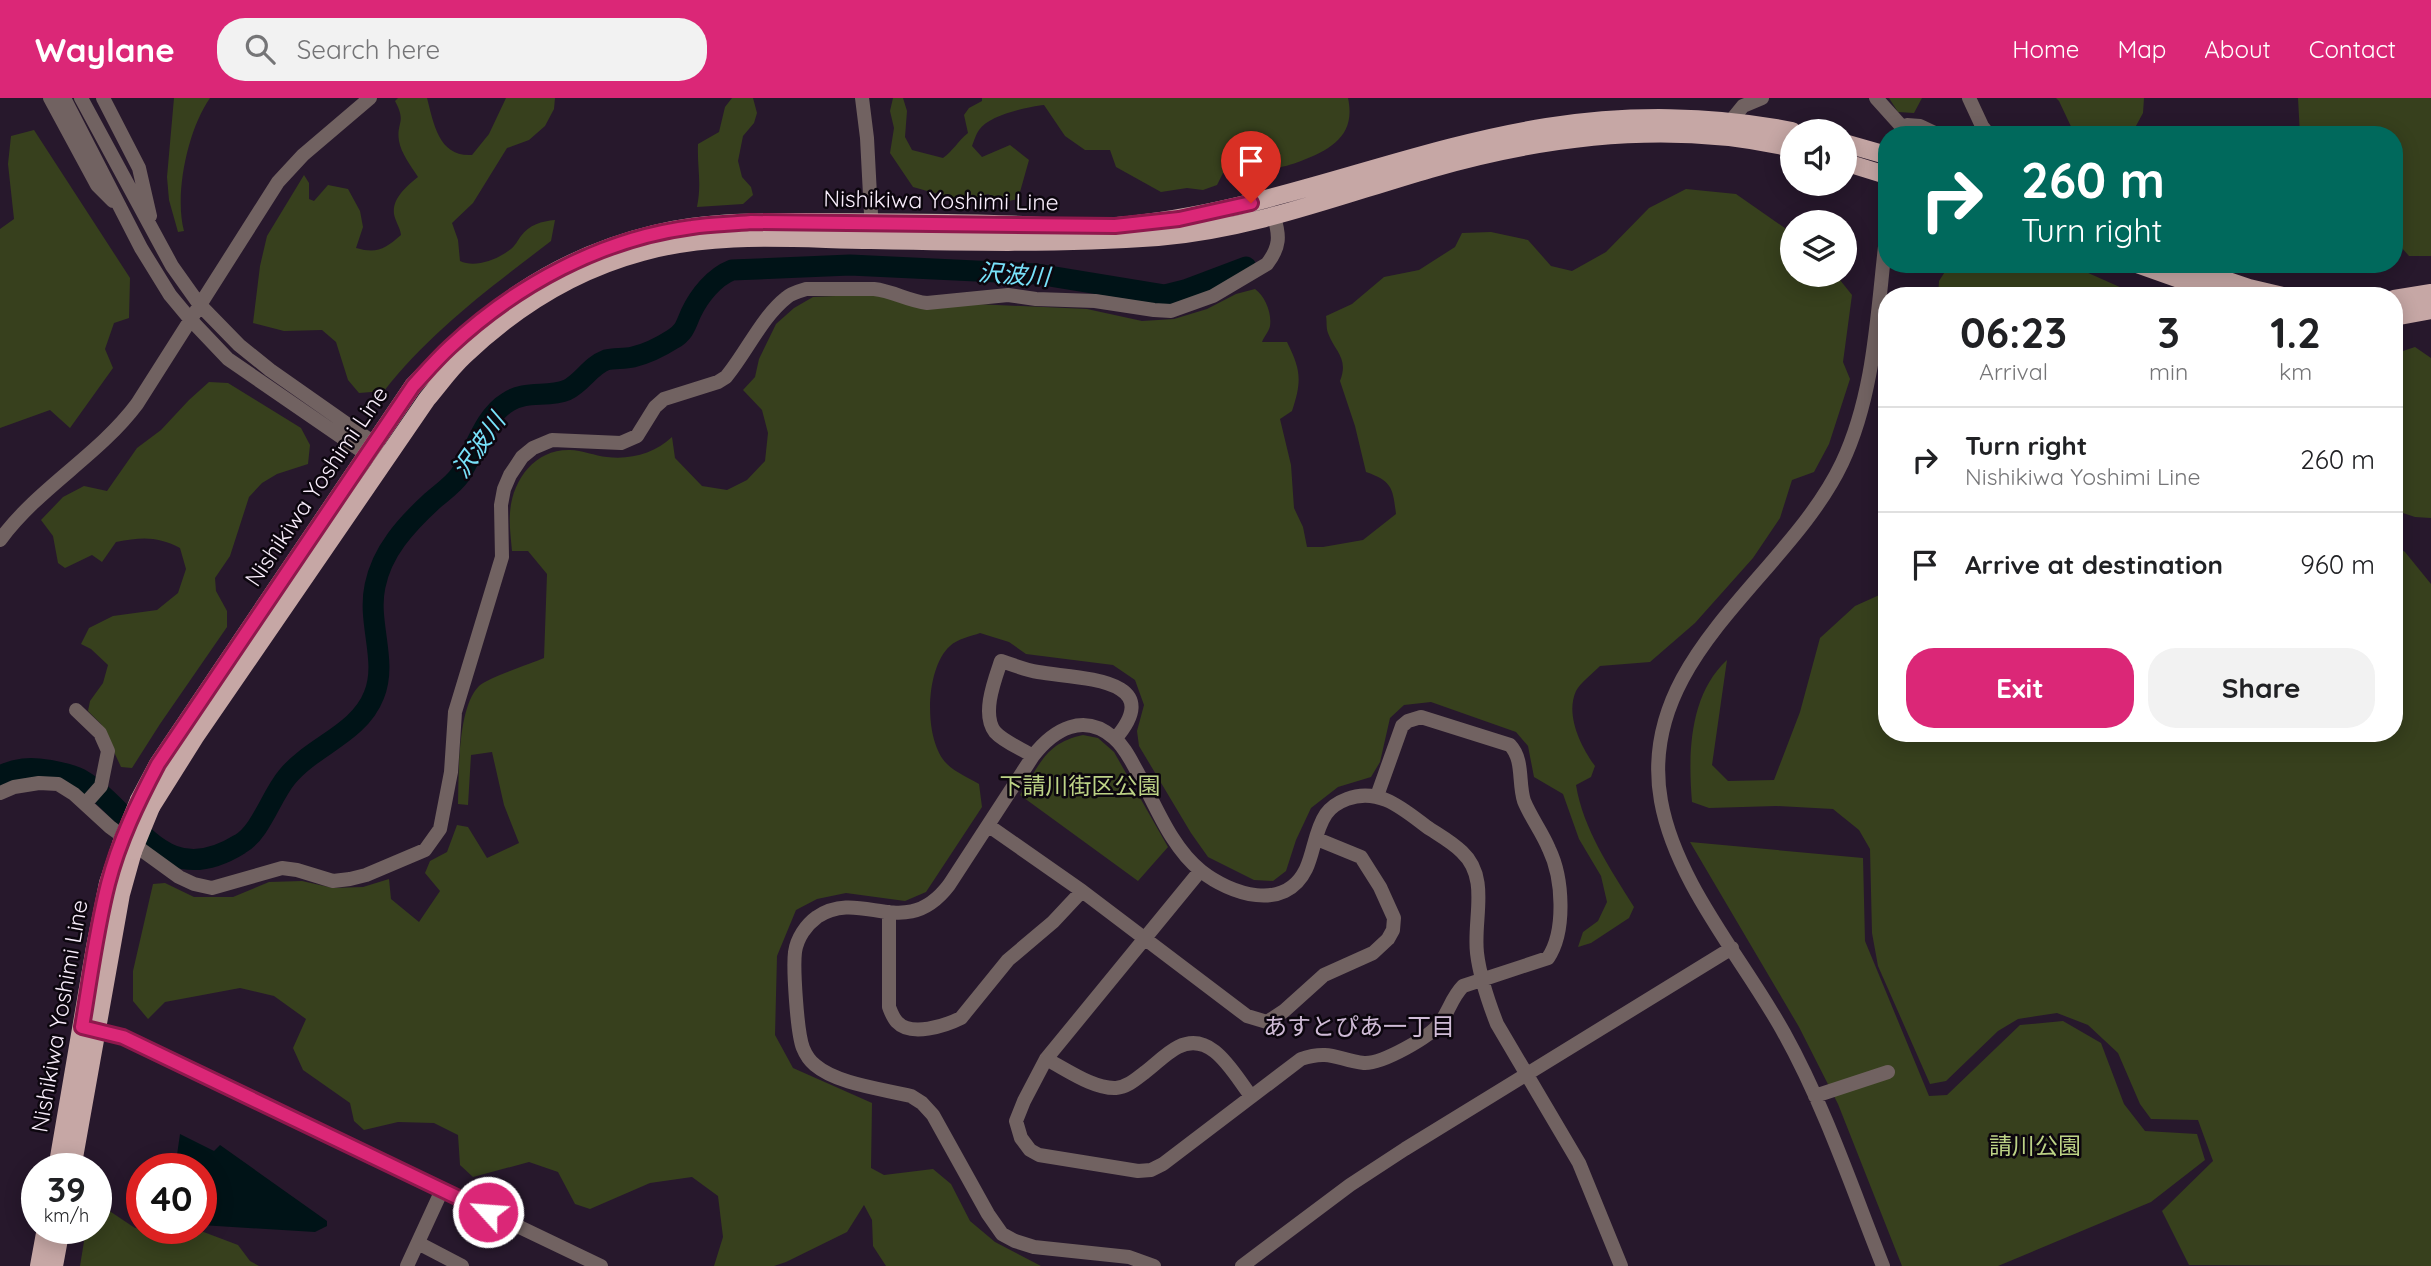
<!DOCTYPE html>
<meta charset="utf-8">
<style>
:root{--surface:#fff;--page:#f2f2f2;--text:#202124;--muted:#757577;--line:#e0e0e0;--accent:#db2777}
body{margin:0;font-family:Quicksand,"Noto Sans JP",sans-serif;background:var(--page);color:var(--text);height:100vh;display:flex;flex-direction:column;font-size:26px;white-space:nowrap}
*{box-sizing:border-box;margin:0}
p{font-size:23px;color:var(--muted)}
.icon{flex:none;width:38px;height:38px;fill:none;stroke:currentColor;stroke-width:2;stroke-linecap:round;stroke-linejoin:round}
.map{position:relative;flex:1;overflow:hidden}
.side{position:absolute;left:1878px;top:189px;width:525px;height:455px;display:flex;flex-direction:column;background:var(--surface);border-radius:28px;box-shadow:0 4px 18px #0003}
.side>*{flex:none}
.top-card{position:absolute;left:1878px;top:28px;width:525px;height:147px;border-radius:28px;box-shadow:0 4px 18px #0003;background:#00695c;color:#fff;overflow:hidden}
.fabs{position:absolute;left:1780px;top:21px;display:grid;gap:14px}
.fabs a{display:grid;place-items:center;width:77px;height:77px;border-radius:50%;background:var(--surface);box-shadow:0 4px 18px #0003;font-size:35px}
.speed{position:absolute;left:21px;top:1055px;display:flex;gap:14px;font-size:35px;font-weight:700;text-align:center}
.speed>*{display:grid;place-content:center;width:91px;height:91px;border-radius:50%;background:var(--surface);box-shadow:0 4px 18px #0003;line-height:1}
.speed small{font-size:18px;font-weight:400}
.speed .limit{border:10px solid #d22;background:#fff;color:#111}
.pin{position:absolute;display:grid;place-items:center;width:60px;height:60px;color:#fff;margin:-72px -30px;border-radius:50% 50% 50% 0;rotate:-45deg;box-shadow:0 0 7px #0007}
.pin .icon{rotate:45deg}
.me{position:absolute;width:77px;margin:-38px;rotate:296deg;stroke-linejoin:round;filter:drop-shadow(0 0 5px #0008)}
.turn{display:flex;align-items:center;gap:24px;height:147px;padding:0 28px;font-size:32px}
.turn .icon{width:91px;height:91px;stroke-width:2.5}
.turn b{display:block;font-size:49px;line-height:60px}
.eta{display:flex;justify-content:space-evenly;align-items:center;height:119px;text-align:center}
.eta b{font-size:42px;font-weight:700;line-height:49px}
.cta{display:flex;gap:14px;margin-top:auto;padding:14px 28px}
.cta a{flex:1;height:80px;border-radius:28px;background:var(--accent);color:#fff;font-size:28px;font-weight:700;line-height:80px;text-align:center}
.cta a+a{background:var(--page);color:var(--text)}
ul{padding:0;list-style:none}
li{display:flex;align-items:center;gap:21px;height:105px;padding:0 28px;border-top:2px solid var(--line)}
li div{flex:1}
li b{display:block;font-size:26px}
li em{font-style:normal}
header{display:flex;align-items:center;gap:42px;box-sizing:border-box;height:98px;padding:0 35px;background:var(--accent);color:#fff}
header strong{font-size:33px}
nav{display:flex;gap:38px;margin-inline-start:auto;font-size:24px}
.search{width:490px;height:63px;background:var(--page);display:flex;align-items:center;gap:18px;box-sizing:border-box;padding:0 24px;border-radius:28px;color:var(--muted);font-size:26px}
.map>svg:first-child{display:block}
</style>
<header>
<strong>Waylane</strong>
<div class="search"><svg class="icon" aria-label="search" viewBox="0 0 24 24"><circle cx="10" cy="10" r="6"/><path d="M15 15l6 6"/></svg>Search here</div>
<nav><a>Home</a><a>Map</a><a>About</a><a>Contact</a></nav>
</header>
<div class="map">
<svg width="2431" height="1168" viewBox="0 0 2431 1168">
<rect width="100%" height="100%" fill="#27182c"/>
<path fill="#37401d" d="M 174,0 L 210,0 C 188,31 174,96 184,133 L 178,134 L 169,102 L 167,79 Z
M 398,0 L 427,0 C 434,27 439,59 472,57 L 489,36 L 506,0 L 555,0 L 554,11 L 545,28 L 529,42 L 507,50 L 473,105 L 452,125 L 458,142 L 460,163 C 475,170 497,162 511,151 C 515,148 518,142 521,138 C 529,127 542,123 555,122 L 551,143 C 490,190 432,232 384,293 L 359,295 L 348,282 L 336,244 L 322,232 L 284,233 L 253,225 L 260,168 L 267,138 L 304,77 L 309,85 L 309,101 L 314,103 L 328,87 L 348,91 L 360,113 L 363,129 L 356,150 C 377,156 385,151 401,137 C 400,129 395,123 394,116 C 392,100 407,88 418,79 C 411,68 401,55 399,43 C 396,24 407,25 395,3 Z
M 732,0 L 753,0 L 757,15 L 754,25 L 743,38 L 738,63 L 742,79 L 751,89 L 753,97 L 743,106 L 697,109 C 702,85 697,69 698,46 L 719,34 L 725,9 Z
M 893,0 L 903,0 L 907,13 L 905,39 L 912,52 L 943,60 C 953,53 958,43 968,35 L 964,17 L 969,10 L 982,3 L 982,0 L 1348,0 C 1356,37 1332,51 1301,63 C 1290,67 1276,72 1264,69 C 1259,68 1254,63 1250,60 L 1228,65 L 1217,87 L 1203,92 L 1187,90 L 1161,94 L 1116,69 L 1110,52 L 1085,52 L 1065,38 L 1044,7 C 1027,9 989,17 979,32 C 976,36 974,43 972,48 L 982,59 L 1010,47 L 1029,62 L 1018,101 L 1004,104 L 988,96 L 963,103 L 913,89 L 890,55 L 894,30 L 890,13 Z
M 1889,0 L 1922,0 L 1914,15 L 1898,14 Z
M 2056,0 L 2144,0 L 2143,15 L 2131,37 L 2075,37 L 2059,3 Z
M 2298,0 L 2431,0 L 2431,158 L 2409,158 L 2394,141 L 2394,37 L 2300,37 Z
M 34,32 L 130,180 L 129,220 L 114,225 L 105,251 L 113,270 L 70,330 L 50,312 L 0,330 L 0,131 L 14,121 L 8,66 L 11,38 Z
M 1686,91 L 1736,96 L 1792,135 L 1792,177 L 1836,177 L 1852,197 L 1843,264 L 1850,281 L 1829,346 L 1814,374 L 1792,382 L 1780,420 L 1753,460 L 1695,525 L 1650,564 L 1600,568 C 1593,575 1580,585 1576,593 C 1565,617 1581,649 1595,668 L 1591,679 L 1576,687 C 1583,731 1611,772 1634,809 L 1629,820 L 1591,845 L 1578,849 L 1583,834 L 1598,823 L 1607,804 L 1601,778 L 1579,741 L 1563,696 L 1534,679 L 1528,648 L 1516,634 L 1431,604 L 1404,607 L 1390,620 L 1380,664 L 1371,679 L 1338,689 L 1311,710 L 1296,742 L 1286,773 L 1273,783 L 1254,782 L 1208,759 L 1191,735 L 1139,648 L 1137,633 L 1144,607 L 1135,582 L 1113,567 L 1026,556 L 1009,544 L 980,535 C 972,538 957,541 950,548 C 925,570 923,642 947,666 C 955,674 969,680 979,686 L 982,709 L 926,794 L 905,803 L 846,795 L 817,801 L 796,812 L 777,858 L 775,937 L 793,970 L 872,1005 L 871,1070 L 884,1077 L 933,1071 L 951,1086 L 970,1123 L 995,1144 L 1041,1168 L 886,1168 L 873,1148 L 872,1122 L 864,1107 L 847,1134 L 786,1164 L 774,1168 L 714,1168 L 723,1139 L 718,1098 L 692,1079 L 650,1085 L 590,1111 L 575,1106 L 558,1074 L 529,1064 L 473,1079 L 460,1067 L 458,1037 L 434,1025 L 398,1024 L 364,1032 L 354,1023 L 350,1005 L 303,972 L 293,950 L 306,921 L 274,898 L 240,890 L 165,904 L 148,921 L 133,903 L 133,873 L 153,786 L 165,785 L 194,799 L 233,799 L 269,784 L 302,783 L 333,790 L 363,789 L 389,781 L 391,801 L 419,824 L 440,793 L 425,775 L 430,763 L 447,754 L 457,727 L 468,729 L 487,760 L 519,745 L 504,707 L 492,654 L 471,657 L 468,707 L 458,706 C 459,677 457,610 479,588 C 487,580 530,566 544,560 L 547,476 L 528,453 L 512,453 C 511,441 509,427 510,415 C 512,382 535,351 570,352 C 582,352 595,358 607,359 C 631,362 655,355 672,339 L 675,360 L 702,388 L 727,392 L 747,382 L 765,363 L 768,335 L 762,312 L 743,292 L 755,279 L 759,261 L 776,226 L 794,210 L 813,199 L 880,196 L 953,205 L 1087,211 L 1142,223 L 1174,221 L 1207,211 L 1236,196 L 1255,191 C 1265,198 1272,215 1270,228 C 1269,233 1264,239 1262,244 L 1287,244 C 1301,272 1302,283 1292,313 L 1280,321 L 1291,367 L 1294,410 L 1303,429 L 1307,449 L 1323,449 L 1363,442 L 1396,416 C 1393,390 1392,383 1366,374 L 1355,328 L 1340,283 C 1349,260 1335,254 1328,235 C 1326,230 1327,223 1326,218 L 1352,206 L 1384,179 L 1419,172 L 1455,149 L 1462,135 L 1491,134 L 1528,142 L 1551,168 L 1572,173 L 1606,154 L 1649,110 Z
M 1950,166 L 2068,166 L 2140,198 L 1938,198 L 1939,183 Z
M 2415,249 L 2431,260 L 2431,420 L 2415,419 L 2394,412 L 2394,256 Z
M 209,284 L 228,285 L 301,330 L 310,347 L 308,366 L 277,376 L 262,385 L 249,399 L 230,458 L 215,480 L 216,493 L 227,513 L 227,529 L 160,626 L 132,670 L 121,669 L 101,626 L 88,613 L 90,603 L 103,585 L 108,567 L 91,551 L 81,546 L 89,530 L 113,518 L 157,512 L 178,495 L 186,471 L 180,450 C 157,438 142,439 116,444 L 102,464 L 92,457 L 65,470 L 58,465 L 53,438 L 41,422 L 63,399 L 84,388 L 107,393 L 137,350 L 161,332 L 189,302 Z
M 2394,446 L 2405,454 L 2431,486 L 2431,1168 L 2189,1167 L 2162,1113 L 2213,1063 L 2198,1022 L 2151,1021 L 2140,1006 L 2118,955 L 2088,927 L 2057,915 L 2018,921 L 1998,933 L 1946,983 L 1930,986 L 1878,868 L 1872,835 L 1870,751 L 1859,732 L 1833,711 L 1776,708 L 1709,710 L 1692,704 C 1688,656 1689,597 1727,562 L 1712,667 L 1728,683 L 1774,682 L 1800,614 L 1820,540 L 1855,508 L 1886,494 L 1886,635 L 2394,635 Z
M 1083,637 L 1098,640 L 1114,654 L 1168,749 L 1138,783 L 1020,697 C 1040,667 1045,645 1083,637 Z
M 1690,744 L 1863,760 L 1865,843 L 1929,998 L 1947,997 L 2020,927 L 2063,923 L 2101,945 L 2124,1006 L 2145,1033 L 2197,1036 L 2205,1062 L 2151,1104 L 1998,1168 L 1902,1168 L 1838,1006 L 1799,929 Z
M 96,1110 L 105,1110 L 135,1130 L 201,1133 L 238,1147 L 250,1163 L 259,1168 L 80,1168 L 86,1131 L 96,1130 Z"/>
<path fill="#001317" d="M 180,1036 L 214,1053 L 220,1047 L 327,1123 L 327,1128 L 315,1134 L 201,1127 L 201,1071 L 175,1071 Z"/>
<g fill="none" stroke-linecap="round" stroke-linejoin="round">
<path stroke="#001317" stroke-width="21" d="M 0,678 C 16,670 30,669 48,672 C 58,674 71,676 80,681 C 136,713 160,796 240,746 C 261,734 271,698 287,679 C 312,648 359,636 374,597 C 388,563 367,525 375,488 C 382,453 406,427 432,403 C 441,395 453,387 460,377 C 475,354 483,319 508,304 C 525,292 548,300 567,292 C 582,285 590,268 606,262 C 614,260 624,261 633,259 C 646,256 662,248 673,241 C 685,234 686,226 691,215 C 699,198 714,179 732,172 L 850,167 L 1037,176 L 1165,197 L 1185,192 L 1246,169"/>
<path stroke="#716261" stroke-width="14" d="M 50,0 L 97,87 L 113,103
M 64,0 L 141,150 L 170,197 L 190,221 L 228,261 L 366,356 L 377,358
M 81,0 L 172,168 L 199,206 L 239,247 L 270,272 L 374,345 L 380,353
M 103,0 L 139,70 L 150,118
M 862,0 L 867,40 L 872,135
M 1876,0 L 1903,30
M 1969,0 L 1982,28 L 1989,37
M 1730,24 L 1743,8 L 1762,0
M 1899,37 L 1907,27 L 1920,28 L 1939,37
M 0,442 C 39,389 98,358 137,306 L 278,84 L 303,57 L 370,0
M 76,612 L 100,635 L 108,653 L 101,688 L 85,706
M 1033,658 C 1022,651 1004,644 995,634 C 981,616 995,581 1001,563 C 1013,567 1026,572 1038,574 C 1077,581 1169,579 1115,641
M 0,695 L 14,689 L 39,685 L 58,686 L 74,696 L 110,729 L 179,779 L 194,786 L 212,790 L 282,770 L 297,772 L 333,783 L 350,781 L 366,777 L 425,752 L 440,731 L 451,674 L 455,614 L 502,459 L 501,407 L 504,391 L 510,377 L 522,359 L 533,350 L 552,342 L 621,345 L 637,338 L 655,309 L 664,301 L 718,284 L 726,279 C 746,255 762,219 786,200 C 791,195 799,193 806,191 L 874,191 C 893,193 908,203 927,205 L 1008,197 L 1036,201 L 1095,203 L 1154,212 L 1171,213 L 1213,198 L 1267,166 C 1280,149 1280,138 1274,119
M 989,728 L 1082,793 L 1247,918 L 1267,924 L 1284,913 L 1324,877 L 1373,855 L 1388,841 L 1393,832 L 1394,820 L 1380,789 L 1361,759 L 1317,741
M 1200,773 L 1046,961 L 1024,1003 L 1016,1023 L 1021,1040 L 1030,1052 L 1039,1057 L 1138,1073 L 1151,1072 L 1163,1066 L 1301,961 C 1330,951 1338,962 1364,965 C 1382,966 1430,939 1440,925 C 1449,913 1452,899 1463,888 L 1548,860 C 1566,833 1563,780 1549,751 C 1542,734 1531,720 1524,703 C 1518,684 1524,662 1510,647 L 1421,619 L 1408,623 L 1402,628 L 1377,698
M 889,814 L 889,909 C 891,914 893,920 897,924 C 911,939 945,928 961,920 L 1008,862 L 1053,824 L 1082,793
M 87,930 L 123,939 L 601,1168
M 1046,961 C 1066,971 1093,991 1116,990 C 1127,989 1135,982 1144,975 C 1155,967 1166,955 1178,949 C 1212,932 1233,975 1251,998
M 1815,998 L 1888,974
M 418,1145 L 462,1168
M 407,1168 L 442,1092
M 1154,1168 L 1129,1159 L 1034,1149 L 1015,1143 L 1002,1136 L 988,1116 L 933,1017 L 922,1005 L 911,998 C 883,991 837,986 815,967 C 810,963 805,955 803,950 C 797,935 793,870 795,854 C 797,840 806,827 817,819 C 862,789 905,845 949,787 L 1033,658 C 1054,631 1084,614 1114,640 C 1125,649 1131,663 1138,675 C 1156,708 1171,749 1201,773 C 1230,796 1285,815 1306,771 C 1314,754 1315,732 1326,716 C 1331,709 1339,704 1347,701 C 1379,689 1403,711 1427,729 C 1439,737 1452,744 1462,754 C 1490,780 1473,821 1477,855 C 1480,880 1488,903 1497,926 L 1579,1065 L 1621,1168
M 1242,1168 L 1350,1087 L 1405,1051 L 1732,850
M 1883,1168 C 1852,1090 1825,1009 1784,935 C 1744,862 1676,786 1661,703 C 1635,560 1788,479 1842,365 C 1875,295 1877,215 1886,140"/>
<path stroke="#c6a7a5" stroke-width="18" d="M 1844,45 L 1886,57
M 1844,64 L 1886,77
M 2137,166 L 2227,198
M 2178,166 L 2249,190 L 2283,198
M 2394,201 L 2431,195
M 2394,219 L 2431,212
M 139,702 L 158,666 L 413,288 C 482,214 554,160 654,136 C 701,124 750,124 798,124 C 863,124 929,124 994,126 C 1035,127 1076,131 1117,128 C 1265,116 1401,52 1547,29 C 1627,16 1713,17 1792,33
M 151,709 L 195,639 L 427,301 C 439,287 450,271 464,258 C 514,210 575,172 642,154 C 717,133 794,141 871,142 C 966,144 1063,146 1158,139 C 1253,131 1340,97 1430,71 C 1548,37 1671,22 1792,50
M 57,1071 L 95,849 L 108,785 L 121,746
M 72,1071 L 121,796 L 133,753
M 39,1168 L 46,1130
M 54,1168 L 61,1130"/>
<path stroke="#c6a7a5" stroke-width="18" d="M 121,746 L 139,702
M 133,753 L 151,709"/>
</g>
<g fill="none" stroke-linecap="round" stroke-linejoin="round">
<g stroke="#8e194d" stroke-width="18">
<path id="route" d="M 488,1114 L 123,939 L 82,929 C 90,882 96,833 108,786 C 119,743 138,704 158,666 L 413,288 C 425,275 437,261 450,249 C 516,187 601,141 692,129 C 711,126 731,126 751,124 L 1115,128 L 1179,121 L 1251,105"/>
</g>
<use href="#route" stroke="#db2777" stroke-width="12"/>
</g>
<g text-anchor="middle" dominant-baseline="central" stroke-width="5" stroke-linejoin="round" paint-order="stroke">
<g font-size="23" fill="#f8edfb" stroke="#0c060e">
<text transform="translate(941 102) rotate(1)">Nishikiwa Yoshimi Line</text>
<text transform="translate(316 388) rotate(-56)">Nishikiwa Yoshimi Line</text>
<text transform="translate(59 918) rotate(-80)">Nishikiwa Yoshimi Line</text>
</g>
<g font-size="23" fill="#bdd386" stroke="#0c060e">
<text x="1080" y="687">下請川街区公園</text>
<text x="2035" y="1047">請川公園</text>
</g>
<g font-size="24" font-style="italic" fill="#78e2fa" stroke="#0c060e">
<text transform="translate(1014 176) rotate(4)">沢波川</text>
<text transform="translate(478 347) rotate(-55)">沢波川</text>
</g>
<g font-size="24" fill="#cfbbd6" stroke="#0c060e">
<text x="1359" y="928">あすとぴあ一丁目</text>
</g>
</g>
</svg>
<div class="fabs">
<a><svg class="icon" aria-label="sound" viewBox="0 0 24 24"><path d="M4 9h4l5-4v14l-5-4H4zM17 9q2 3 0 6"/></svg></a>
<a><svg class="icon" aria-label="layers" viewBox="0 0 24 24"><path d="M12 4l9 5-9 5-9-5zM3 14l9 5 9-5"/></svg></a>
</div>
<div class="speed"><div>39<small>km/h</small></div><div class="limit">40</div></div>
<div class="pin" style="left:1251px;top:105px;background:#d93025"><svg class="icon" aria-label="arrive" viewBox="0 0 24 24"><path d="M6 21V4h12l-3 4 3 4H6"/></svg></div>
<svg class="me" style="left:488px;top:1114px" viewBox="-20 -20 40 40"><circle r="17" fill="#db2777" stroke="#fff" stroke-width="3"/><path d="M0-11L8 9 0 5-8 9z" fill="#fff"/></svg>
<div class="top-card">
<div class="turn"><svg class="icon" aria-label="right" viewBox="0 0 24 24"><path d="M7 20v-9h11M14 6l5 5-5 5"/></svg><div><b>260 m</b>Turn right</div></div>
</div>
<section class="side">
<div class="eta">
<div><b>06:23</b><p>Arrival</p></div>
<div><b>3</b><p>min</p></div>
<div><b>1.2</b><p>km</p></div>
</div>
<ul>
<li><svg class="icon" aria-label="right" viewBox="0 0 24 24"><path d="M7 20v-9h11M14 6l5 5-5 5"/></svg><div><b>Turn right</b><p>Nishikiwa Yoshimi Line</p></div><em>260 m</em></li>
<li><svg class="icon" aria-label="arrive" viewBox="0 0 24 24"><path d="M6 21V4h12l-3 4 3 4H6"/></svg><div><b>Arrive at destination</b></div><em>960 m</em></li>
</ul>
<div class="cta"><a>Exit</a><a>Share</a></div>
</section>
</div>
